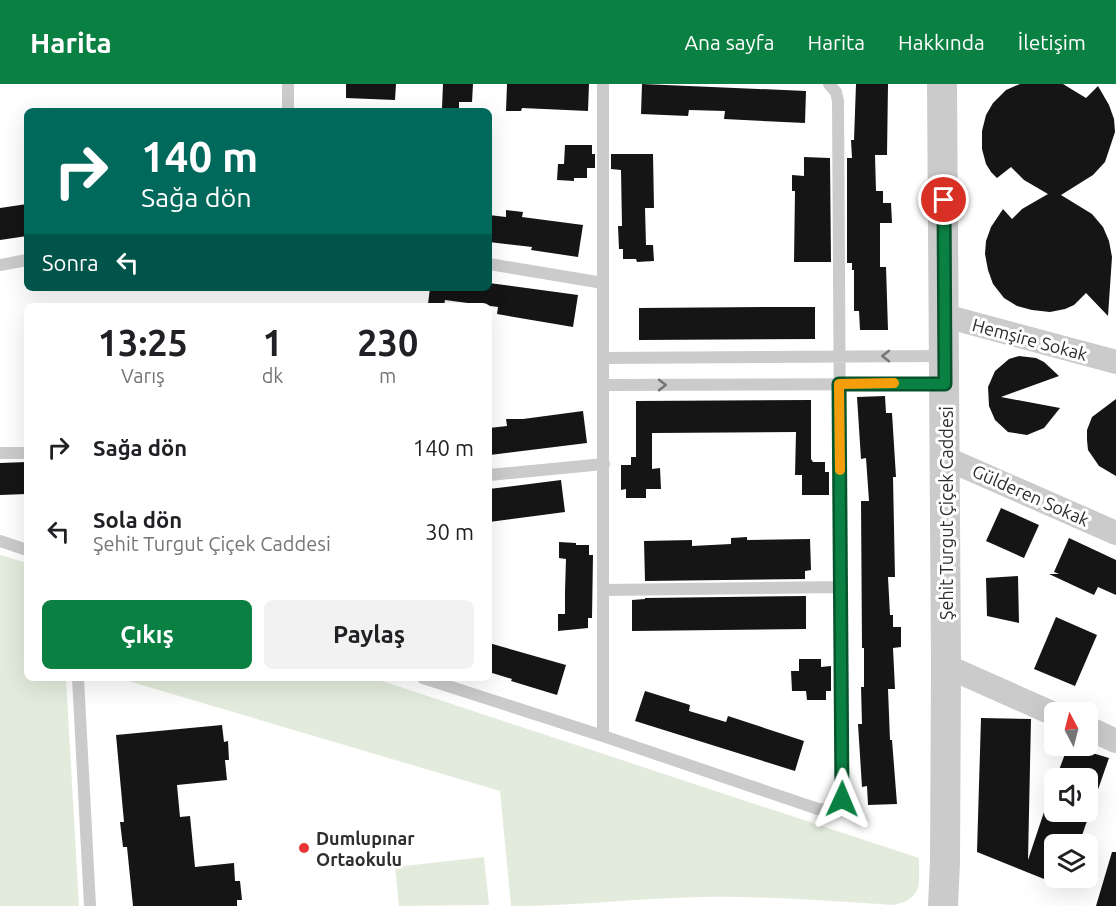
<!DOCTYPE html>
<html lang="tr">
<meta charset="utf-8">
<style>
:root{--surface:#fff;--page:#f2f2f2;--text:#202124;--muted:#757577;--accent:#0b8043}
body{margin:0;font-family:Ubuntu,sans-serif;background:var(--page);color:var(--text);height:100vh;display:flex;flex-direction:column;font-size:22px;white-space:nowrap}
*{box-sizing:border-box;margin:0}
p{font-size:20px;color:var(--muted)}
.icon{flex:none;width:33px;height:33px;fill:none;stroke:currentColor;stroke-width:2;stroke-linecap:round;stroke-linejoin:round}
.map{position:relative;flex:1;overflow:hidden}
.details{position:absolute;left:24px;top:219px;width:468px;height:378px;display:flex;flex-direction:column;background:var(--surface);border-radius:9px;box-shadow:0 6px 24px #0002}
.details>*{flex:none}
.top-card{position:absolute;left:24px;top:24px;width:468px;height:183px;border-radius:9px;box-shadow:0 6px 24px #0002;background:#00695c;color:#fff;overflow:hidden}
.needle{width:39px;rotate:353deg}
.tools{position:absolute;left:1044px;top:618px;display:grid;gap:12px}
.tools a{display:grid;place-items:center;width:54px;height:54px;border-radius:9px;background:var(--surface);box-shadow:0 6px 24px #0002;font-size:30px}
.pin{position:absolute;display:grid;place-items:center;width:51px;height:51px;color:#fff;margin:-26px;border:3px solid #fff;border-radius:50%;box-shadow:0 2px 6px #0007}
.me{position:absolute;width:66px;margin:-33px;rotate:1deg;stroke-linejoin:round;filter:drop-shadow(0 0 4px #0008)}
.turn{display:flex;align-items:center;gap:21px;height:126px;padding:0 18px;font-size:27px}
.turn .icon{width:78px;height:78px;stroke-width:2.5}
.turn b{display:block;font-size:42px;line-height:51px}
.then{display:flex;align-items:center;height:57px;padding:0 18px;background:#0003;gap:12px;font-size:22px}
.eta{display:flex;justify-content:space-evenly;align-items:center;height:102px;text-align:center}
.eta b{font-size:36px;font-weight:600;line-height:42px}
.primary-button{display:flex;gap:12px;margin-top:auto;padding:12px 18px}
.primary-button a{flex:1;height:69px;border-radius:9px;background:var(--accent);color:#fff;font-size:24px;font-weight:600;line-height:69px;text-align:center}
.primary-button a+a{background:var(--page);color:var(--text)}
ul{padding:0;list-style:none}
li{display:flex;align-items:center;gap:18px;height:84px;padding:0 18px}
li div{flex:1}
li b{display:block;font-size:22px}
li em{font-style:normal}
header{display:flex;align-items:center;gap:36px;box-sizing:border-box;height:84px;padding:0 30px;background:var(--accent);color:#fff}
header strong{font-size:28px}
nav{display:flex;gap:33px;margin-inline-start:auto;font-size:21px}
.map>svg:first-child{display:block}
</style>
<header>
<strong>Harita</strong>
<nav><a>Ana sayfa</a><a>Harita</a><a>Hakkında</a><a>İletişim</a></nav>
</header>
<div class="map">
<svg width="1116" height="822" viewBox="0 0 1116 822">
<rect width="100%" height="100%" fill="#fff"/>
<path fill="#e3ecdc" d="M 0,471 L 27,479 L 27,594 L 66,594 L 79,822 L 0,822 Z
M 118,594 L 373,594 L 919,774 C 919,801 923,815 893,821 C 830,817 767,812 704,813 C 640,814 576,822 511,822 L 500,707 Z
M 484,773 L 489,821 L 399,822 L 395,783 Z"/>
<path fill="#151515" d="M 346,0 L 396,0 L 395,16 L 346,14 Z
M 443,0 L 473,0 L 472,18 L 459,18 L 459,25 L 442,24 Z
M 507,0 L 589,0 L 588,27 L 522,24 L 521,27 L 506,27 Z
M 642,0 L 806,7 L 805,39 L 724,35 L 725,27 L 689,26 L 688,32 L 641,30 Z
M 856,0 L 888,0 L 887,71 L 875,71 L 876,107 L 883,107 L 883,119 L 891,119 L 892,139 L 880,139 L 880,183 L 886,183 L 888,246 L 860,246 L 859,227 L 854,227 L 854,186 L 852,186 L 852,179 L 847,179 L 847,74 L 852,74 L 851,56 L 854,56 Z
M 1020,0 L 1063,0 L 1086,14 L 1098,2 L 1109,21 L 1114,35 L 1115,48 L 1105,78 L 1093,91 L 1061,111 L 1092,130 L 1103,143 L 1109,157 L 1112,173 L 1108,232 L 1086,209 L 1074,221 L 1065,225 L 1050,228 L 1032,226 L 1017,222 L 1004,214 L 993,200 L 988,186 L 985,170 L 986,157 L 991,143 L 1003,125 L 1012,135 L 1022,125 L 1048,110 L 1024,96 L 1011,83 L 997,94 L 991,88 L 986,80 L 982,65 L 982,47 L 986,31 L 993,19 L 1006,6 Z
M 565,61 L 592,61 L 592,70 L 595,70 L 595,84 L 587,84 L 587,94 L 574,94 L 574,97 L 557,96 L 558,80 L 564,80 Z
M 611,70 L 653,70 L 654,124 L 645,124 L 646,161 L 653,161 L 654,177 L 637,178 L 636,175 L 623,175 L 623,165 L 619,165 L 618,142 L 622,142 L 621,86 L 611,85 Z
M 804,73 L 830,74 L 831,178 L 794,178 L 795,107 L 792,107 L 792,91 L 804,92 Z
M 27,120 L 27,152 L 0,156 L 0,124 Z
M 506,126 L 523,128 L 522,133 L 583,141 L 578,173 L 531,166 L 532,163 L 489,158 L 489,131 L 506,133 Z
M 489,199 L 578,211 L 573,243 L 497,230 L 498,223 L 445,216 L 444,222 L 428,220 L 430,204 L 489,204 Z
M 767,223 L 815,223 L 815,255 L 639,256 L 639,224 Z
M 1019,272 L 1036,274 L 1044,278 L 1059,292 L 1001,313 L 1060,324 L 1044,344 L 1027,351 L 1008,348 L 995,336 L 989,322 L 988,303 L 995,287 L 1009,275 Z
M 885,312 L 886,329 L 892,329 L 896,393 L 893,393 L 895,493 L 888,493 L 890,531 L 893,531 L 893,543 L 901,543 L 901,563 L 893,564 L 895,605 L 888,605 L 890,656 L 892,656 L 897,720 L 868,721 L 867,702 L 862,703 L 858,640 L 862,640 L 861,603 L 864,603 L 864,564 L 862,564 L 861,417 L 869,417 L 866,374 L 861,375 L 857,313 Z
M 1116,315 L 1116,392 L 1099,382 L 1088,366 L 1087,356 L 1087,346 L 1092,333 Z
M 811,316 L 811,375 L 813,378 L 825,378 L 825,388 L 829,388 L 829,411 L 802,411 L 802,391 L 795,391 L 796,348 L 652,349 L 652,385 L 660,384 L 661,405 L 646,405 L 646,414 L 626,414 L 626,405 L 621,406 L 621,381 L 631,381 L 631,373 L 636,373 L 636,317 Z
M 583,327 L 587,359 L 490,371 L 489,344 L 507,342 L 506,335 L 523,335 Z
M 27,378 L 27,410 L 0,411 L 0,379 Z
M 561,396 L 565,428 L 489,438 L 489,405 Z
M 1001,424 L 1039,441 L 1024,474 L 986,457 Z
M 747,453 L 747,456 L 810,455 L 811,486 L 805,487 L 805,495 L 645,497 L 644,457 L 692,456 L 692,462 L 731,460 L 731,454 Z
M 1069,454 L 1116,476 L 1116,511 L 1098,503 L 1094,511 L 1049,490 L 1059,490 L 1054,488 Z
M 559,458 L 576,459 L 576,461 L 589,461 L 589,471 L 593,471 L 592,534 L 588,534 L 588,544 L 558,547 L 558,530 L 565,530 L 565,507 L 566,475 L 559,474 Z
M 1018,492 L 1019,539 L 987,532 L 986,494 Z
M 806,512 L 806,545 L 632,547 L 632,516 L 645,515 L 645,514 Z
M 1056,533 L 1097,551 L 1075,602 L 1034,585 Z
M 489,559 L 566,581 L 557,611 L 511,597 L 512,595 L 489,588 Z
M 799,575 L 821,575 L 821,583 L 831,582 L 831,607 L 826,607 L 826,616 L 807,616 L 806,607 L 792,607 L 791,587 L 799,587 Z
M 645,607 L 690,621 L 689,627 L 726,638 L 728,632 L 804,657 L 795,687 L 635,637 Z
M 981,634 L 1031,635 L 1028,776 L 1044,728 L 1088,728 L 1088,694 L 1056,694 L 1068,662 L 1091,662 L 1089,668 L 1109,674 L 1079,760 L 1054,760 L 1054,799 L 977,768 Z
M 222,641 L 224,658 L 228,657 L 229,676 L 225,676 L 227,696 L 177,701 L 180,733 L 190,732 L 195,783 L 234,779 L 235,797 L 240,797 L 242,816 L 237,816 L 237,822 L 133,822 L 127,763 L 123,763 L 120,738 L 124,738 L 116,651 Z
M 1112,768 L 1116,768 L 1116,822 L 1096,822 Z"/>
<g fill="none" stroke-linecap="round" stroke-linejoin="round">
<path stroke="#cbcbcb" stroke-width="12" d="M 288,0 L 288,27
M 489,180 L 603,199
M 0,181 L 27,176
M 603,274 L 944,272
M 603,301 L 944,300
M 0,369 L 27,369
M 489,391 L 604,380
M 0,457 L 27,466
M 604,506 L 841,503
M 78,594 L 90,822
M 423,594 L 603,652 L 818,725 C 838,727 841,720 842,701 L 838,17 L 836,8 L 829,0
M 603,652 L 603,0"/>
<path stroke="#cbcbcb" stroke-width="24" d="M 945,232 L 1116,278
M 945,374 L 1116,449
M 946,582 L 1054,630
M 1088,644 L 1116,657"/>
<path stroke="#cbcbcb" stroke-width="30" d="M 942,0 L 946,582 L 945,778 L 943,822"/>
</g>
<defs><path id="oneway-chevron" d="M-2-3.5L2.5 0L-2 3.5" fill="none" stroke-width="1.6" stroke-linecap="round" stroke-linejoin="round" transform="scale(1.5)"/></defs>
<g stroke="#757575">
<use href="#oneway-chevron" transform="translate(886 272) rotate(180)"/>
<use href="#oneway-chevron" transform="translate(662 301)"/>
</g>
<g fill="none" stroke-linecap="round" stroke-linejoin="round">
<g stroke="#07532c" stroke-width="15">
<path id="route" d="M 842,715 L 839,300 L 945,300 L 944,116"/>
</g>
<use href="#route" stroke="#0b8043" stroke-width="10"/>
<path stroke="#f59e0b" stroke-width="10" d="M 840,386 L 839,300 L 894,299"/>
</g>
<circle fill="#e43532" stroke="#fff" stroke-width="2" cx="304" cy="764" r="6"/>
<g text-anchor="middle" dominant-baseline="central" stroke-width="6" stroke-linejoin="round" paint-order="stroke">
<g font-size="18" fill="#2e2e2e" stroke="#fff">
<text transform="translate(1030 255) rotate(15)">Hemşire Sokak</text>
<text transform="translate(1031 411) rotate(24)">Gülderen Sokak</text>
<text transform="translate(946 429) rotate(-90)">Şehit Turgut Çiçek Caddesi</text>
</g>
<g font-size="18" font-weight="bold" fill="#2e2e2e" stroke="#fff" text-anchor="start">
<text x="316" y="754">Dumlupınar<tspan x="316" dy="21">Ortaokulu</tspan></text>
</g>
</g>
</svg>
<div class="tools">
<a><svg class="needle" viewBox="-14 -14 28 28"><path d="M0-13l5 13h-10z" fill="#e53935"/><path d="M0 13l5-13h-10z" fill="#757577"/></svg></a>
<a><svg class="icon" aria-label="sound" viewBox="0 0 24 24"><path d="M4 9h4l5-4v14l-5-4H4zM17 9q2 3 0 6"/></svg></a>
<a><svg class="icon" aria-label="layers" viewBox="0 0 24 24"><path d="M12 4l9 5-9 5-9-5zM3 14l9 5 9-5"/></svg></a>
</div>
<div class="pin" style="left:944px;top:116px;background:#d93025"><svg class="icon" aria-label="arrive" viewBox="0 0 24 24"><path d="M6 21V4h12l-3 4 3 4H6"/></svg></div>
<svg class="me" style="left:842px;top:715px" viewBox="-20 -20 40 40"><path d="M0-17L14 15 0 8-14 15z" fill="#0b8043" stroke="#fff" stroke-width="4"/></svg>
<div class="top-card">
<div class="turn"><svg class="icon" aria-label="right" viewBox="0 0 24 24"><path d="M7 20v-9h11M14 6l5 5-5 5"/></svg><div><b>140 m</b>Sağa dön</div></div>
<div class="then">Sonra<svg class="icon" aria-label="left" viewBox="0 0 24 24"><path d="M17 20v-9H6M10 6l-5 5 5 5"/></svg></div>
</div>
<section class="details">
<div class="eta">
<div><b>13:25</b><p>Varış</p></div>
<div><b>1</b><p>dk</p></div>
<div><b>230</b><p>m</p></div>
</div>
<ul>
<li><svg class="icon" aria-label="right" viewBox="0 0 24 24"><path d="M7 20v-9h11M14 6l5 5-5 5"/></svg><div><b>Sağa dön</b></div><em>140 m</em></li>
<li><svg class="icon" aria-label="left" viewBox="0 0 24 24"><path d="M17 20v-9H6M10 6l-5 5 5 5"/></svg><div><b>Sola dön</b><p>Şehit Turgut Çiçek Caddesi</p></div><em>30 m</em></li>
</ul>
<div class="primary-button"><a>Çıkış</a><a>Paylaş</a></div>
</section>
</div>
